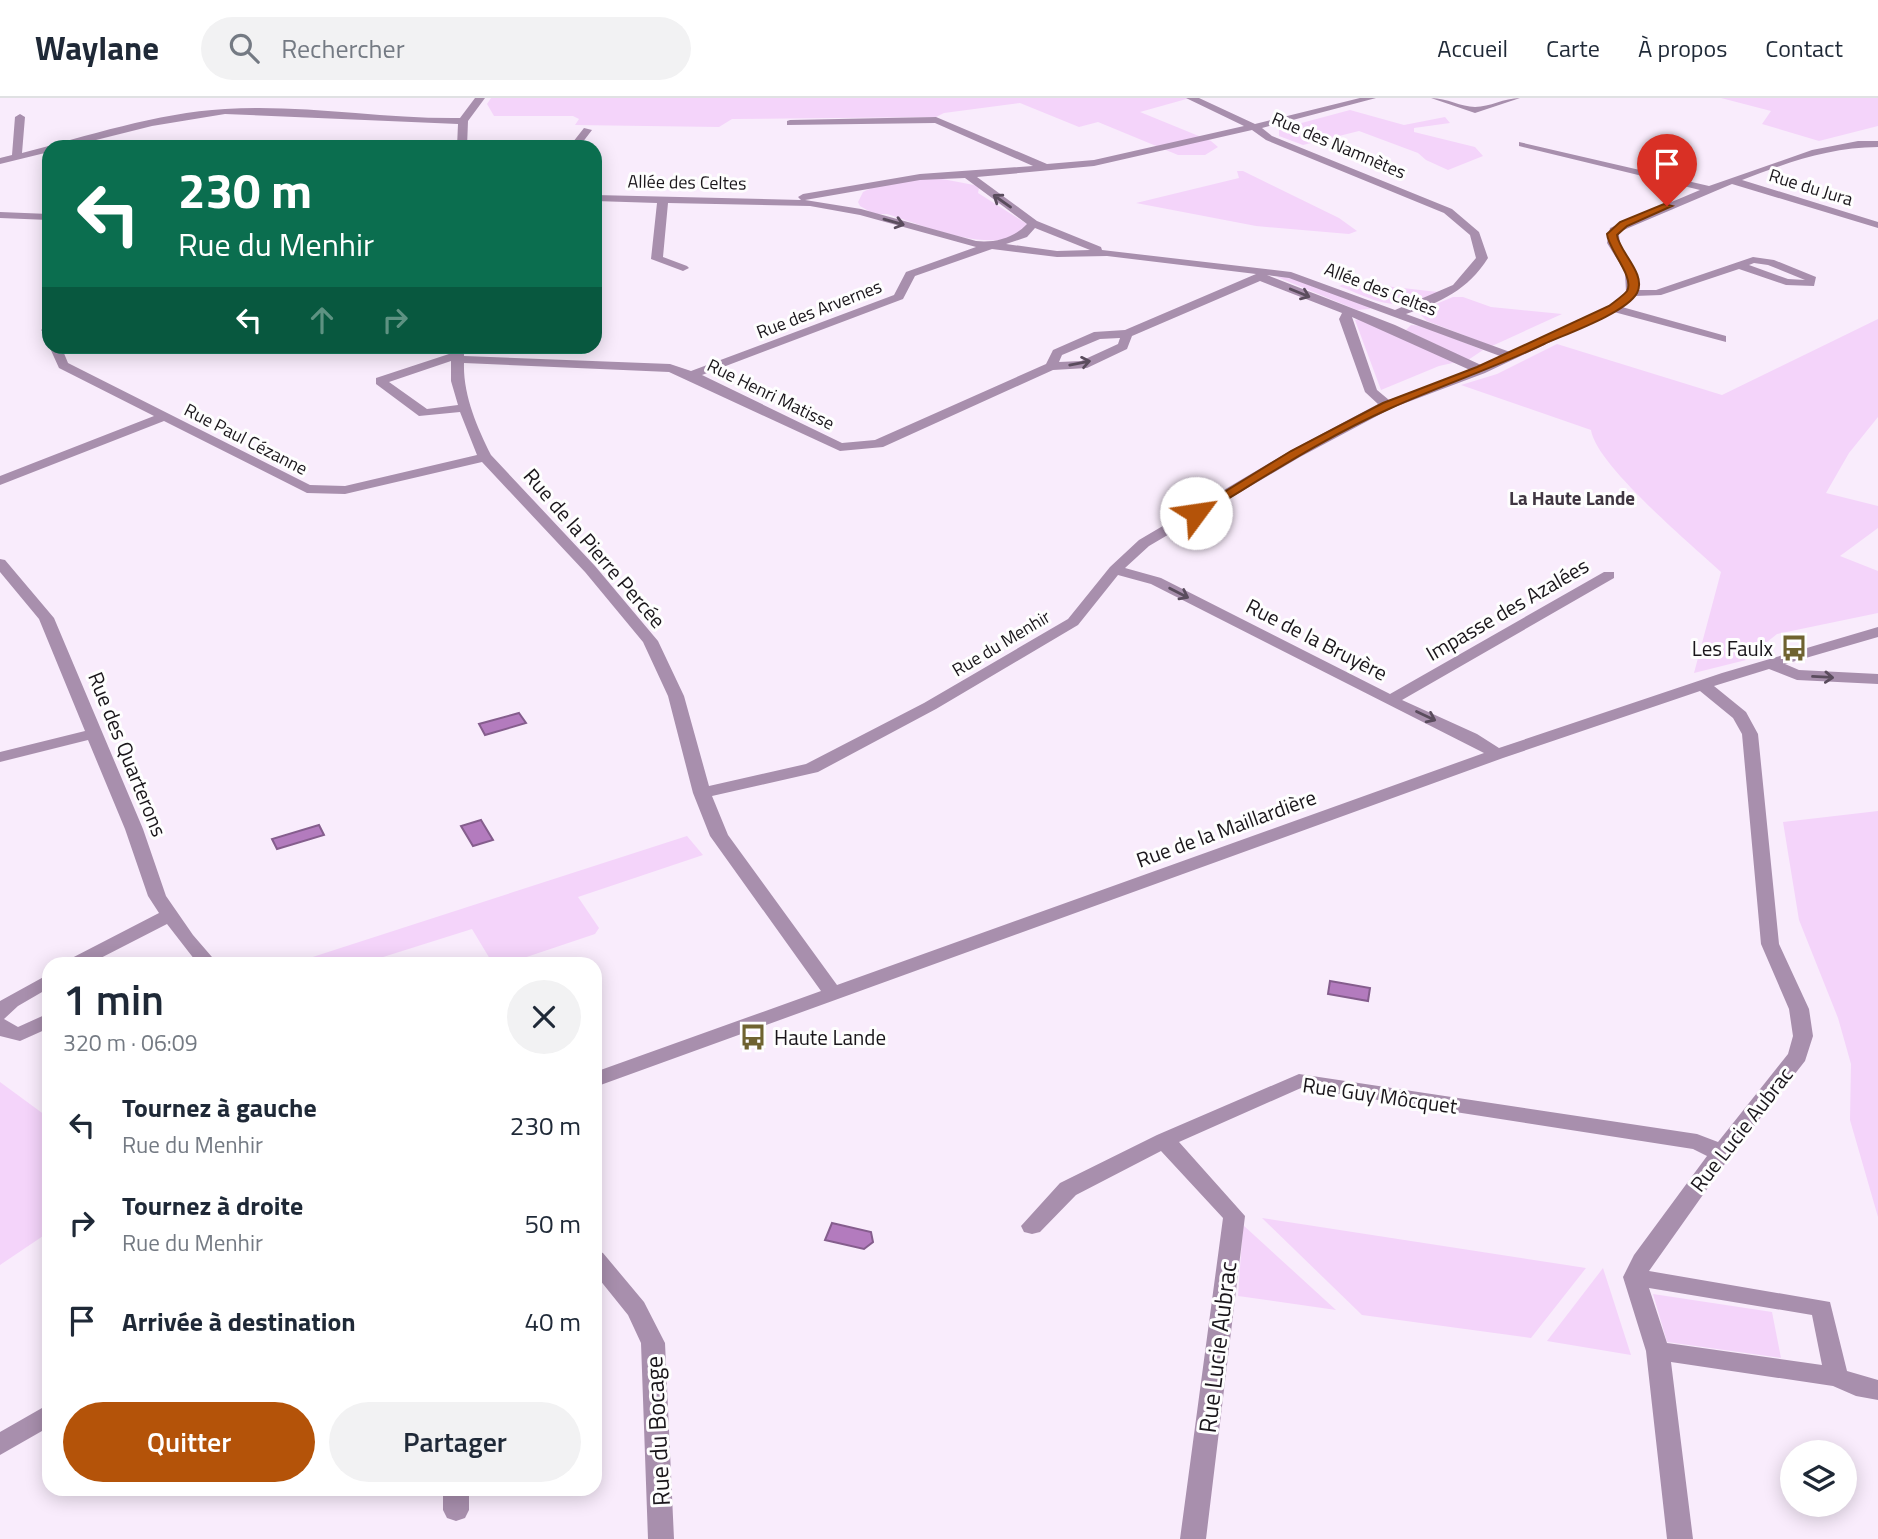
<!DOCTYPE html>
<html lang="fr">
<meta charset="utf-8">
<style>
:root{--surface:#fff;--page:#f2f2f3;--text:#1f2937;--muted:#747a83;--line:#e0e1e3;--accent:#b45309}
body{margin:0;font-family:"Titillium Web",sans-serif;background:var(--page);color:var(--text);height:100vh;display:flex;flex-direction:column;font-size:26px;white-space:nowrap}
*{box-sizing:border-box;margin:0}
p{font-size:23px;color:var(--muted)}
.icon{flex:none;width:38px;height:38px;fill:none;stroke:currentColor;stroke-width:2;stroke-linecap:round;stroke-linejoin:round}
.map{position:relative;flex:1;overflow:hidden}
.details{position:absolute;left:42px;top:859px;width:560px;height:539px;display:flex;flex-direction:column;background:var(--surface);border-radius:21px;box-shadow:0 4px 18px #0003}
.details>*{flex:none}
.banner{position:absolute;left:42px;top:42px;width:560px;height:214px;border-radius:21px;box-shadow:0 4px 18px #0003;background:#0b6e4f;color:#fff;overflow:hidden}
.tools{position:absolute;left:1780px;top:1342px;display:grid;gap:14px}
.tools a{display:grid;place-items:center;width:77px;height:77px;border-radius:50%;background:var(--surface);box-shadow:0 4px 18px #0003;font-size:35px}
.pin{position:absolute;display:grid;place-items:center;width:60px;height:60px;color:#fff;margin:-72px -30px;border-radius:50% 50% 50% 0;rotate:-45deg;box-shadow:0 0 7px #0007}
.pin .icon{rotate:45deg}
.me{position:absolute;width:77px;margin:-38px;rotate:59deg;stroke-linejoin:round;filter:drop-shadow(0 0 5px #0008)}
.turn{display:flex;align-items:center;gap:24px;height:147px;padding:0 21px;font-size:32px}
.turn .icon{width:91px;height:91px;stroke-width:2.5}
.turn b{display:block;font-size:49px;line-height:60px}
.lanes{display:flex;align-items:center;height:66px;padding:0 21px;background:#0003;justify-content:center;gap:35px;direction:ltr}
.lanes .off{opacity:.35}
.round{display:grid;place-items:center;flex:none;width:74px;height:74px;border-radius:37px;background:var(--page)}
.head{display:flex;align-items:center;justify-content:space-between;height:119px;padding:0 21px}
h1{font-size:42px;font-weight:600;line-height:52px}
.primary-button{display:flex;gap:14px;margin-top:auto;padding:14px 21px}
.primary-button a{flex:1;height:80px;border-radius:42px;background:var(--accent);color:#fff;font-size:28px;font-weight:600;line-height:80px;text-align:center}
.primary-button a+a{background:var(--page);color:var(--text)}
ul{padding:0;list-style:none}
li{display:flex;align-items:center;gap:21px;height:98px;padding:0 21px}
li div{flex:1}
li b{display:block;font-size:26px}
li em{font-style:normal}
header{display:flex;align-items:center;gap:42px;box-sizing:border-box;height:98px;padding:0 35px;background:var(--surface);border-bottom:2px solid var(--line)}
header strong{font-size:33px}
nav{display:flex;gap:38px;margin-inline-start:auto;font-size:24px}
.search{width:490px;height:63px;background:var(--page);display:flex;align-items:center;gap:18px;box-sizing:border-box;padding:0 24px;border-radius:38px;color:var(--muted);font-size:26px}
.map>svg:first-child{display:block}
</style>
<header>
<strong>Waylane</strong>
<div class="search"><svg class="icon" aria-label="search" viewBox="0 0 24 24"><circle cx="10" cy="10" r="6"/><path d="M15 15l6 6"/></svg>Rechercher</div>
<nav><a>Accueil</a><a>Carte</a><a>À propos</a><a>Contact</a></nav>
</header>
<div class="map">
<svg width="1878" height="1441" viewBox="0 0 1878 1441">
<rect width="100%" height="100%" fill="#f9ecfc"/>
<path fill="#f4d4fa" d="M 491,0 L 1190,0 L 1140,14 L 1211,43 L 1218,49 L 1205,57 L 1178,57 L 1098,24 L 1079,29 L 1020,5 L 944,15 L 936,19 L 732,21 L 719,29 L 575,27 L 579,21 L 573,18 L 494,18 L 487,6 Z
M 1721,0 L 1878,0 L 1878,28 L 1819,43 L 1762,26 L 1771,13 Z
M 1350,12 L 1404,27 L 1445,19 L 1450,25 L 1414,30 L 1414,34 L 1475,49 L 1483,58 L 1448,72 L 1426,62 L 1418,55 L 1359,33 L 1303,47 L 1279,38 L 1279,31 Z
M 1237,73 L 1243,73 L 1339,120 L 1357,133 L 1349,136 L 1256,128 L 1136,105 L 1239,80 Z
M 932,79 L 974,87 L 979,90 L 978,95 L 1027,126 C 1006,164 917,125 887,116 L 874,116 L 860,108 L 858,104 L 863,94 L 871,90 Z
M 1285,177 L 1371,209 L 1370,211 L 1357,212 L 1277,179 Z
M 1350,184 L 1429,193 L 1439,194 C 1392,214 1384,206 1339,188 Z
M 1453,199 L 1463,199 L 1491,209 L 1562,216 L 1492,248 L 1427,223 L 1421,217 L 1424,211 Z
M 1359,221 L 1457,264 L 1439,268 L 1381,292 L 1355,222 Z
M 1878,221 L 1878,319 L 1849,355 L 1826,395 L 1878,408 L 1878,430 L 1840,458 L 1878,473 L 1878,515 L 1777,536 L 1762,548 L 1736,555 L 1746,562 L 1694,575 L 1721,474 C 1693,448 1596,367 1591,332 L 1461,287 L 1497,276 L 1557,246 L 1722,297 Z
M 1411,227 L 1422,228 L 1483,252 L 1468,262 L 1406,232 Z
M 1878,713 L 1878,1119 L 1850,1022 L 1851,966 L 1838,920 L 1799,822 L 1783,724 Z
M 687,738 L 703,757 L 578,799 L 599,830 L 595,836 L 506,866 L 493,866 L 472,831 L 361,866 L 291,866 Z
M 0,984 L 49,1020 L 49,1134 L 0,1167 Z
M 1262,1120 L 1586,1170 L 1531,1240 L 1362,1217 Z
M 1243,1127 L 1336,1212 L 1238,1198 Z
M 1603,1170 L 1631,1257 L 1547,1243 Z
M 1653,1196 L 1772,1214 L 1781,1260 L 1667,1244 Z"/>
<path fill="#b37bbe" stroke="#855d8d" stroke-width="2" d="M 519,615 L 526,625 L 485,637 L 479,626 Z
M 481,722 L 493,742 L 473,748 L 461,728 Z
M 319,727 L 324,737 L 277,751 L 272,741 Z
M 1330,883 L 1370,890 L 1368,903 L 1328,896 Z
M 832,1125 L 871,1134 L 873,1144 L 864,1151 L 825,1142 Z"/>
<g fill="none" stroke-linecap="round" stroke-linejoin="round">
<path fill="#a88fad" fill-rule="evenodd" d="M 475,0 L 485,0 L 468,23 L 467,49 L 457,49 L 458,26 L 225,16 L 152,28 L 68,49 L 49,49 L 49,54 L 0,66 L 0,60 L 12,57 L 15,19 L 20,16 L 25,19 L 22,55 C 88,38 156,15 225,11 C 303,6 382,21 460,20 Z
M 1186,0 L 1199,0 L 1255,26 L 1360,0 L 1376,0 L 1262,30 L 1272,38 L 1452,111 L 1479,134 L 1488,160 C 1468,192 1441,204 1406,216 L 1510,254 L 1609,208 L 1626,194 L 1625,174 L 1607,145 L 1610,130 L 1700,92 L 1519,48 L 1519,44 L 1709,88 L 1812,52 L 1858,43 L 1878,43 L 1878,49 C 1830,49 1786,65 1742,82 L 1878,124 L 1878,130 L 1732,86 L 1619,134 C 1618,155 1639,168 1638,192 L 1656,192 L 1753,159 L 1774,162 L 1816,179 L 1814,188 L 1786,187 L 1739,171 L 1661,197 L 1635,198 L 1622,209 L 1726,238 L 1726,244 L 1614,214 L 1485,275 L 1392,310 L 1300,359 L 1149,448 L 1125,470 L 1161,480 L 1390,596 L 1604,474 L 1614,474 L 1614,480 L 1402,602 L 1477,636 L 1499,650 L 1722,575 L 1878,529 L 1878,539 L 1785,566 L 1799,572 L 1878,576 L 1878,586 L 1797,582 L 1769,571 L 1714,588 L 1746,614 L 1758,636 L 1779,846 L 1809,911 L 1813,938 L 1805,963 L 1729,1060 L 1649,1173 L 1830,1204 L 1847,1273 L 1878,1282 L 1878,1302 L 1856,1298 L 1833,1288 L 1671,1264 L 1693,1441 L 1667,1441 L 1646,1253 L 1623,1179 L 1634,1157 L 1707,1058 L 1693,1051 L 1301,990 L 1179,1044 L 1245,1118 L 1206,1441 L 1180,1441 L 1223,1120 L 1161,1053 L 1076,1097 L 1040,1134 L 1032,1136 L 1024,1134 L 1021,1128 L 1060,1085 L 1157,1037 L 1299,976 L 1697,1036 L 1718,1044 L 1788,956 L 1793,938 L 1789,911 L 1761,846 L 1742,636 L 1733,620 L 1700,593 L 1503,660 L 595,989 L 595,974 L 821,893 L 710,738 L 693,695 L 668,598 L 643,544 L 585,474 L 482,364 L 345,396 L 307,395 L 164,323 L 0,387 L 0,378 L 154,318 L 59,270 L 49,248 L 61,248 L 68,265 L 310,387 L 345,388 L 477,357 L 460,314 L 419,318 L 376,286 L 376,280 L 452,255 L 452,248 L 464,248 L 464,258 L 670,266 L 691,273 L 894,197 L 906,174 L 976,149 L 860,117 L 810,108 L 668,105 L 663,159 L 687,168 L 689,170 L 683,173 L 651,161 L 657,105 L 595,103 L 595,97 L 801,102 L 798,99 L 803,96 L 920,76 L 1033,68 L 935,25 L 787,27 L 787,23 L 790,22 L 936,19 L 1047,66 L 1094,62 L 1244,28 ZM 1252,32 L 1266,42 L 1444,115 L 1470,137 L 1476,160 L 1453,187 L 1395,212 L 1291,174 L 1102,152 L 1101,149 L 1037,123 L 977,79 L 1094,68 ZM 965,80 L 1027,126 C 1014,140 995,145 976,143 L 861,111 L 805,102 L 920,82 ZM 1035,130 L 1090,152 L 1057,153 L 1006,146 L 1027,139 ZM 992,151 L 1057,159 L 1107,158 L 1256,176 L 1125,232 L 1094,234 L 1053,252 L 1046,266 L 875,342 L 842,345 L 702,277 L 903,201 L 915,178 ZM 1754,165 L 1768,167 L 1805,182 L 1788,181 L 1749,167 ZM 1267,177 L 1289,180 L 1500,258 L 1481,267 L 1395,227 ZM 1260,183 L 1342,215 L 1339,221 L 1365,294 L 1378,306 L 1290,353 L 1139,442 L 1110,469 L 1068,521 L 924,605 L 806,666 L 709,688 L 684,598 L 658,543 L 595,468 L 491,357 C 477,329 463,297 464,265 L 669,274 L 840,353 L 883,349 L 1053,272 L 1087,270 L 1127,251 L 1132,238 ZM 1352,219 L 1470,272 L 1389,302 L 1377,292 ZM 1120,240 L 1118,246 L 1081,263 L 1059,264 L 1062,257 L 1100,241 ZM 451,263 L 451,283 L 458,307 L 427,311 L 389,284 ZM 1118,477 L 1151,486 L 1484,655 L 837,887 L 728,737 L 712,698 L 818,674 L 936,611 L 1078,527 ZM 1649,1190 L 1812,1217 L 1822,1267 L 1667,1245 Z
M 1431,0 C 1447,0 1461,9 1475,9 C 1490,9 1504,0 1520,0 L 1475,15 Z
M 584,30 L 592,32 L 579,49 L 569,49 Z
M 0,114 L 49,116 L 49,122 L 0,120 Z
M 47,228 L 49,229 L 49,240 L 41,232 Z
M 0,461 L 5,462 L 54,520 L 143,731 L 166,798 L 193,837 L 218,866 L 198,866 L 167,826 L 89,866 L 65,866 L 68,862 L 159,815 L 148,798 L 125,731 L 88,642 L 0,664 L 0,654 L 85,633 L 39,521 L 0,474 Z
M 49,876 L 49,890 L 18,908 L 4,921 L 18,929 L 49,915 L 49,930 L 20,943 L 0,938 L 0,903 Z
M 595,1152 L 603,1155 L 644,1204 L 665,1245 L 674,1441 L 648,1441 L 641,1245 L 628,1217 L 595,1176 Z
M 49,1306 L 49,1329 L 0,1357 L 0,1334 Z
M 443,1391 L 469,1391 L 469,1412 L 465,1420 L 456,1423 L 447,1420 L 443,1412 Z"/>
</g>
<defs><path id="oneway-shaft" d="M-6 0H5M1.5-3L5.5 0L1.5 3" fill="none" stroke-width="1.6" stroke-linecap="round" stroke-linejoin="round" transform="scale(1.75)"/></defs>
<g stroke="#5a4c5d">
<use href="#oneway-shaft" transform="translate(1002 103) rotate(-145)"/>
<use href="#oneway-shaft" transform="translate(894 124) rotate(16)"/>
<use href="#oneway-shaft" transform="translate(1300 195) rotate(22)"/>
<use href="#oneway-shaft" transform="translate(1080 265) rotate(-11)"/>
<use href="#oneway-shaft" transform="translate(1179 495) rotate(27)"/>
<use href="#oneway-shaft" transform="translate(1823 579) rotate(3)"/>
<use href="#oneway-shaft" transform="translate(1426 618) rotate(25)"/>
</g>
<path fill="#b45309" stroke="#753606" stroke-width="2" d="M 1664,106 L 1672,108 L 1627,128 L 1617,137 C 1619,154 1647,176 1637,195 C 1626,215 1566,236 1544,246 C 1494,270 1442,287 1391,310 C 1325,339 1263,380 1201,417 L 1190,415 L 1291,353 L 1383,305 L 1477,269 L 1609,208 C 1614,204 1623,198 1627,193 C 1635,179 1608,151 1607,136 L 1620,124 Z"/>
<defs>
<g id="bus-bare" transform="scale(2.1)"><path d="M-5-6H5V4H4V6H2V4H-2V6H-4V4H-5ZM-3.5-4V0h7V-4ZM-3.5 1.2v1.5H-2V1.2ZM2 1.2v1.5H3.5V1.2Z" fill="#6f6330" stroke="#fefefe" stroke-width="2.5" paint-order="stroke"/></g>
</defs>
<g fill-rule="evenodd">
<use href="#bus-bare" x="1794" y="550"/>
<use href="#bus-bare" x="753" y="939"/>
</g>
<g text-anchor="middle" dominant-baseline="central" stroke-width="6" stroke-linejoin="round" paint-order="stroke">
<g font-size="18" fill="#1a161b" stroke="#fefefe">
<text transform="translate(1339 47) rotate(23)">Rue des Namnètes</text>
<text transform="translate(687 84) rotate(1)">Allée des Celtes</text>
<text transform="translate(1811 89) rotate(17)">Rue du Jura</text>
<text transform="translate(1381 191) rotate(21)">Allée des Celtes</text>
<text transform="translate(819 211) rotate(-21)">Rue des Arvernes</text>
<text transform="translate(771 296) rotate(26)">Rue Henri Matisse</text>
<text transform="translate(246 341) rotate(27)">Rue Paul Cézanne</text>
<text transform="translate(1001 545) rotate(-31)">Rue du Menhir</text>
</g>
<g font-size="19" font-weight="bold" fill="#403642" stroke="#fefefe">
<text x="1572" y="399">La Haute Lande</text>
</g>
<g font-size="21" fill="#1a161b" stroke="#fefefe">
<text transform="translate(595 450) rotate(49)">Rue de la Pierre Percée</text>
<text transform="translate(1507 511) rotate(-30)">Impasse des Azalées</text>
<text transform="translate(1317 541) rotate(27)">Rue de la Bruyère</text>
<text transform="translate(128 656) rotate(68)">Rue des Quarterons</text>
<text transform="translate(1226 730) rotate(-20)">Rue de la Maillardière</text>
<text transform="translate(1380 997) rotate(8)">Rue Guy Môcquet</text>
<text transform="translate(1741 1031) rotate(-52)">Rue Lucie Aubrac</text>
</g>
<g font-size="21" fill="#1a161b" stroke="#fefefe" text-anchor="end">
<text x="1773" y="550">Les Faulx</text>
<text x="774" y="939" text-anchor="start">Haute Lande</text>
</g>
<g font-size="24" fill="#1a161b" stroke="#fefefe">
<text transform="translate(1217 1249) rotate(-83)">Rue Lucie Aubrac</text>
<text transform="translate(657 1333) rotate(-93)">Rue du Bocage</text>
</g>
</g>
</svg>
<div class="tools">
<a><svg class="icon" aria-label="layers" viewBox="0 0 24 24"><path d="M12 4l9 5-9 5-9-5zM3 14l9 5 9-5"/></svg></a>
</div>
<div class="pin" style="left:1667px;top:108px;background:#d93025"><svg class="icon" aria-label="arrive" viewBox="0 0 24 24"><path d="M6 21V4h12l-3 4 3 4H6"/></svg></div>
<svg class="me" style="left:1196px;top:415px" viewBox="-20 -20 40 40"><circle r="19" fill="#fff"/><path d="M0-13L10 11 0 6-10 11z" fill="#b45309"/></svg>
<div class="banner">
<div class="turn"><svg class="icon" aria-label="left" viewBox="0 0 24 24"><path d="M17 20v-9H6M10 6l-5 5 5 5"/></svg><div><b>230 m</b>Rue du Menhir</div></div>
<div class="lanes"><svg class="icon" aria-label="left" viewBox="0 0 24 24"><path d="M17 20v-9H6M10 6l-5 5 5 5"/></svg><svg class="icon off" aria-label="ahead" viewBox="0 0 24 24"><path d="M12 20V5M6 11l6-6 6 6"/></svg><svg class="icon off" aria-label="right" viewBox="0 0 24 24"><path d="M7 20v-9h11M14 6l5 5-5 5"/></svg></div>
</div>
<section class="details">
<div class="head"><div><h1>1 min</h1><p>320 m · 06:09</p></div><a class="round"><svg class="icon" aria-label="close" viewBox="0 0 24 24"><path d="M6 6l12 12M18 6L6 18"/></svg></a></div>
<ul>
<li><svg class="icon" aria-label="left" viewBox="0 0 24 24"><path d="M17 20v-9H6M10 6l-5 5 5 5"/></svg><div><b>Tournez à gauche</b><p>Rue du Menhir</p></div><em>230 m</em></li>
<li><svg class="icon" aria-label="right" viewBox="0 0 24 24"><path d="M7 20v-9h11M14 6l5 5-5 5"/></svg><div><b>Tournez à droite</b><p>Rue du Menhir</p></div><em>50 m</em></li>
<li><svg class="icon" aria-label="arrive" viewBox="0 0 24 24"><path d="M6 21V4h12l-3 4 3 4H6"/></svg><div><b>Arrivée à destination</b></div><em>40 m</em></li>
</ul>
<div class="primary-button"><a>Quitter</a><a>Partager</a></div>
</section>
</div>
